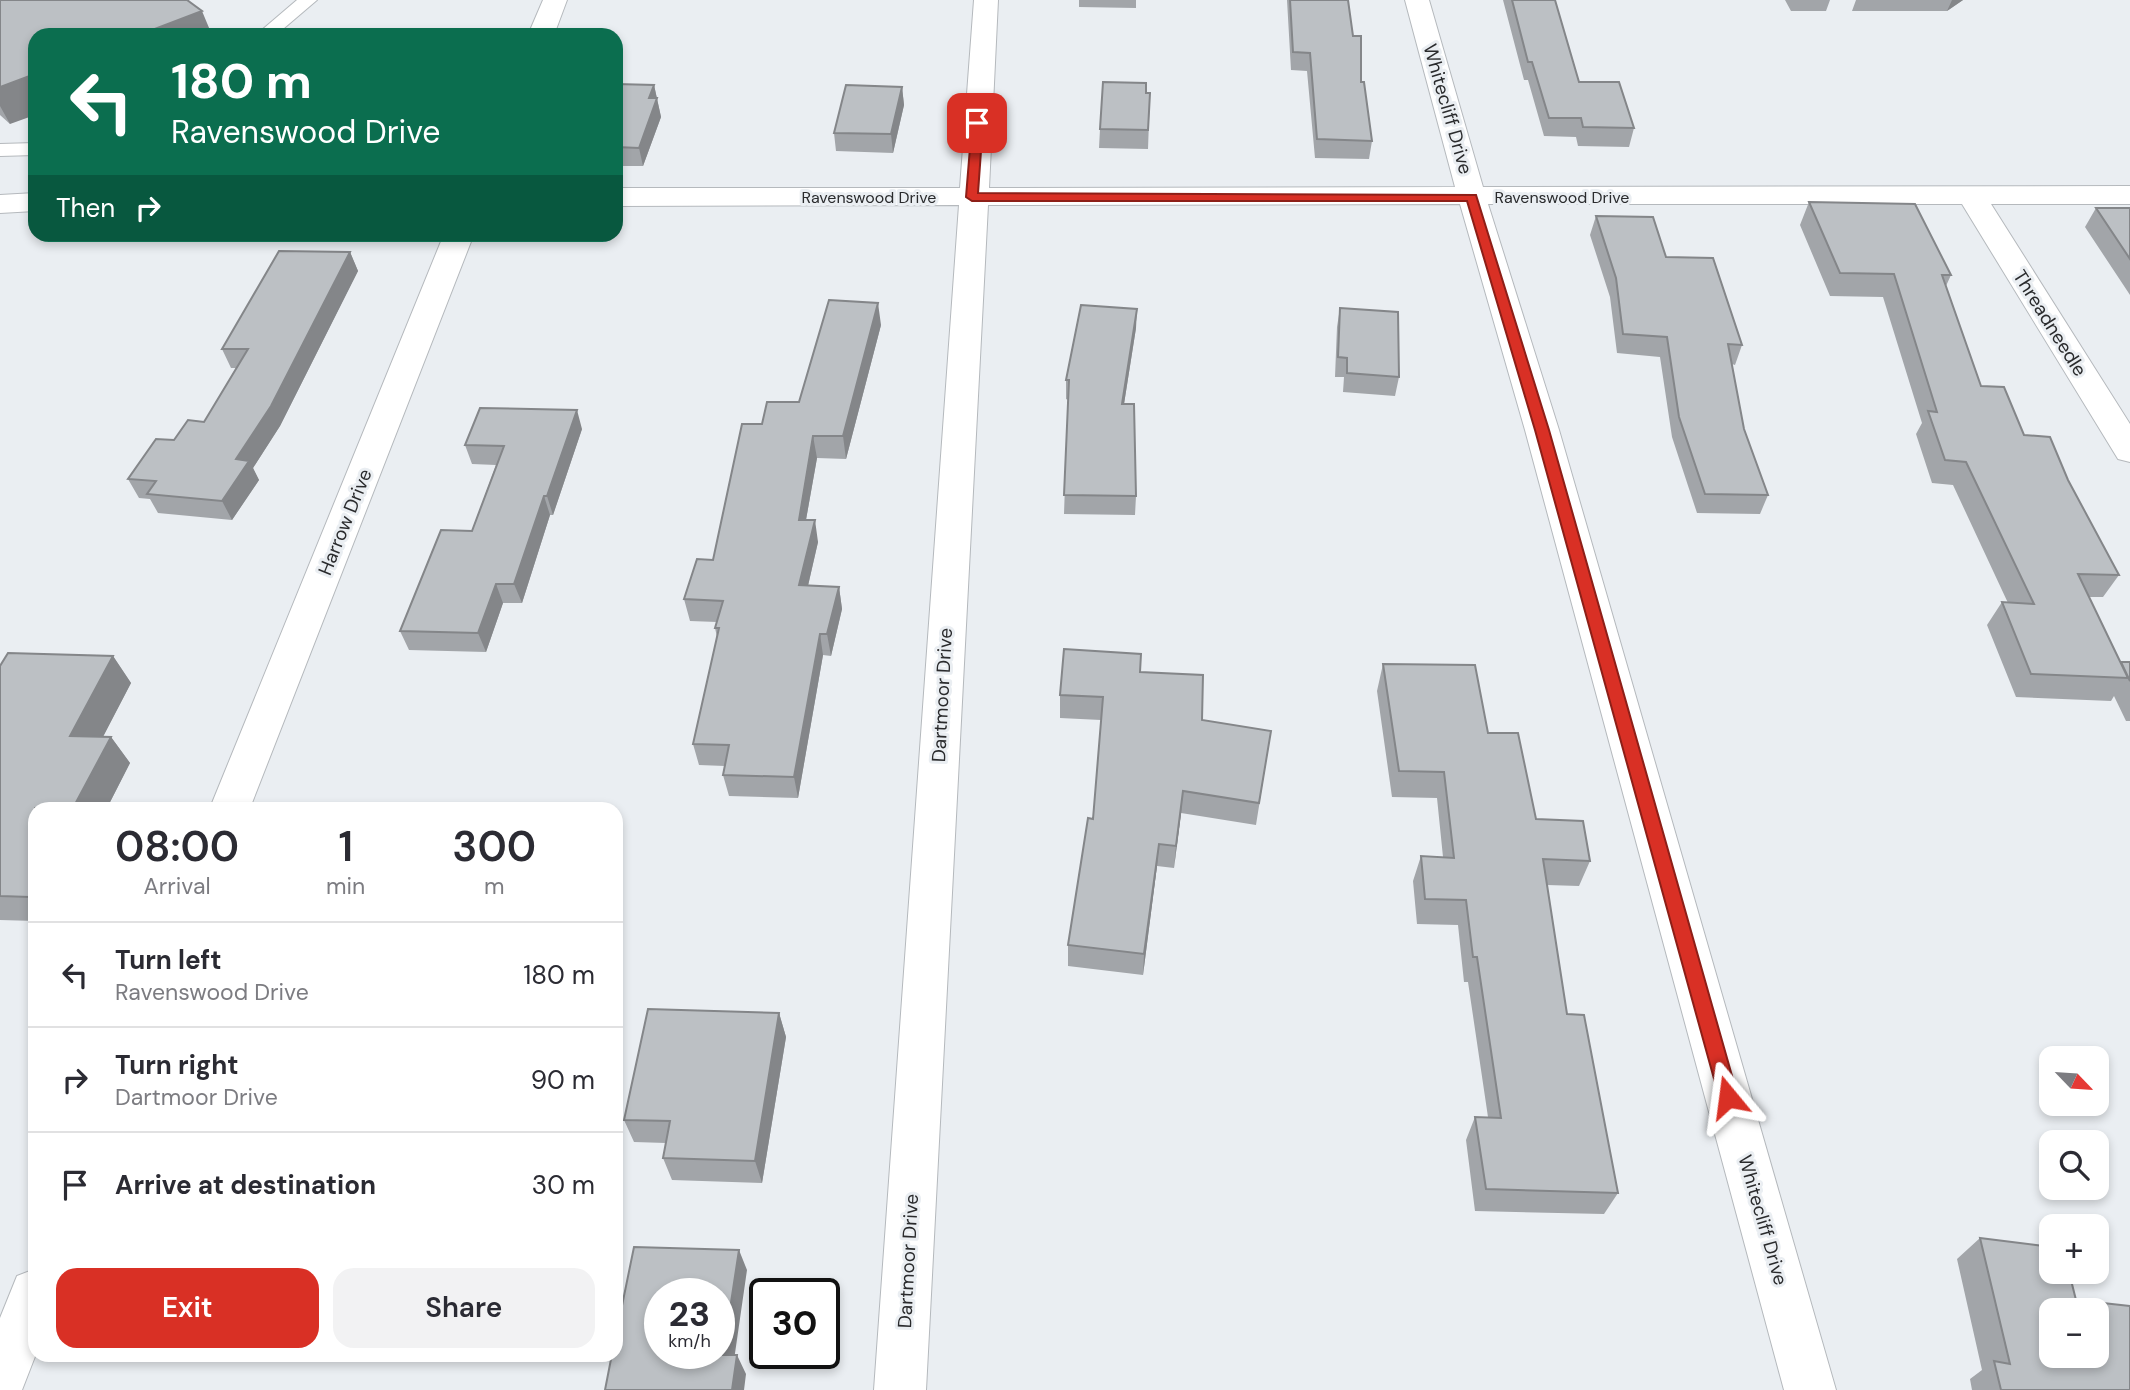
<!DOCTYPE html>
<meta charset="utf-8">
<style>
:root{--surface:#fff;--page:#f2f2f3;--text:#2b2b33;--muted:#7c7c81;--line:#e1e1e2;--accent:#d93025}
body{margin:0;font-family:"DM Sans",sans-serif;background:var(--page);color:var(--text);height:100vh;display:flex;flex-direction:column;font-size:26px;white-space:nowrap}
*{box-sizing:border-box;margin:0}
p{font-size:23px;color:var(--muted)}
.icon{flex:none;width:38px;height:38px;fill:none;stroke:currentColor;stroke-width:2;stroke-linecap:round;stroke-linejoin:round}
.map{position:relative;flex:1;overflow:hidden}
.sheet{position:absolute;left:28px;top:802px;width:595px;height:560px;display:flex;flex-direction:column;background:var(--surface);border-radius:21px;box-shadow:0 4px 10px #0003}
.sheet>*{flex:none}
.top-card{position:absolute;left:28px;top:28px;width:595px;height:214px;border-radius:21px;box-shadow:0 4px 10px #0003;background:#0b6e4f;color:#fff;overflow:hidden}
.needle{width:46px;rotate:115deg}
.tools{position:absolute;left:2039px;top:1046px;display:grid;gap:14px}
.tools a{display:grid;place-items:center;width:70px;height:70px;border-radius:14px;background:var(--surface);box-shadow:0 4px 10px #0003;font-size:35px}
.speed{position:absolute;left:644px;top:1278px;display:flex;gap:14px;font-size:35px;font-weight:700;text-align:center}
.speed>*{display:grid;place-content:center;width:91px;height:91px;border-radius:50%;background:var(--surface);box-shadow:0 4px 10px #0003;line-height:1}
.speed small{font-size:18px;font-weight:400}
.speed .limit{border:4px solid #111;border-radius:10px;background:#fff;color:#111}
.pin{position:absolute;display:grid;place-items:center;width:60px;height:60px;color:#fff;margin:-30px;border-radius:14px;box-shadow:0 4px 10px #0006}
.me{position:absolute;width:77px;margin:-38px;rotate:344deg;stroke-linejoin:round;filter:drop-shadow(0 0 5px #0008)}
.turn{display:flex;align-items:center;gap:24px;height:147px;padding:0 28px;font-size:32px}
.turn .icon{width:91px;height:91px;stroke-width:2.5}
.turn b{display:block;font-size:49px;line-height:60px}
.then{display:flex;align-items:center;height:66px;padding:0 28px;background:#0003;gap:14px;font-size:26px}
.eta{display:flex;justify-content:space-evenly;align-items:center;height:119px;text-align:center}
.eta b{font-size:42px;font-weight:600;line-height:49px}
.button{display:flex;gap:14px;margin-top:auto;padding:14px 28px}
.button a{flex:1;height:80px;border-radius:21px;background:var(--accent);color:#fff;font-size:28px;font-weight:600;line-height:80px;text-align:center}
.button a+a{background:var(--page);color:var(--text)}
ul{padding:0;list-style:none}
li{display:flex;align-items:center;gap:21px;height:105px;padding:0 28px;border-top:2px solid var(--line)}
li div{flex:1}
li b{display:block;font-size:26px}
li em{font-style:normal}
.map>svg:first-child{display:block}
</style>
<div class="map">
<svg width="2130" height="1390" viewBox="0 0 2130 1390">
<rect width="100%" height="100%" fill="#eaeef2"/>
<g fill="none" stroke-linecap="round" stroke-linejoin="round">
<g stroke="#b5b9bd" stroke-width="2">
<path id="service" d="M 297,0 L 317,0 L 276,35 L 256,35 Z
M 35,143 L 35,155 L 0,156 L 0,144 Z"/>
</g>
<g stroke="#b5b9bd" stroke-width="2">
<path id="minor" d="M 543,0 L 567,0 L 554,35 L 528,35 Z
M 974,0 L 998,0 L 989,188 L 1455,187 L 1405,0 L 1429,0 L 1483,187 L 2130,186 L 2130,204 L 1991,204 L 2130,424 L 2130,462 L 2118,459 L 1962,204 L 1488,204 L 1559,430 L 1836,1390 L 1784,1390 L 1525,430 L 1460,204 L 988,205 L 926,1390 L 874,1390 L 959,205 L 616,206 L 616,188 L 960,188 Z
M 35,193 L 35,211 L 0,213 L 0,195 Z
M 444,234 L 474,234 L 250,808 L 210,808 Z
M 35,1269 L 36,1354 L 22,1390 L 0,1390 L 0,1318 L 17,1276 Z"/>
</g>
<use href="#service" fill="#fff" fill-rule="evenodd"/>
<use href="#minor" fill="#fff" fill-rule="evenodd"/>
</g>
<path fill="#a2a5a9" d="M 0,0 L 10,124 L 0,115 Z
M 1079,0 L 1136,0 L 1136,8 L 1079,7 Z
M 1287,0 L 1348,0 L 1353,36 L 1372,141 L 1369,159 L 1315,158 L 1307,71 L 1291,70 Z
M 1503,0 L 1555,0 L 1579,82 L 1634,128 L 1629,147 L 1578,146 L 1576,137 L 1544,136 L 1528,80 L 1524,80 Z
M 1785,0 L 1830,0 L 1826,11 L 1791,11 Z
M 1856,0 L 1963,0 L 1947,11 L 1852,11 Z
M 616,84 L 654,85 L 661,117 L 643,166 L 616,166 Z
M 902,87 L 904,105 L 893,153 L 836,151 L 834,133 Z
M 1146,93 L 1150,93 L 1148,149 L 1099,148 L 1100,129 Z
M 1809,202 L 1951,275 L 1946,286 L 1981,386 L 2024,435 L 2068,480 L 2119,575 L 2103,597 L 2089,597 L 2120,662 L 2130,662 L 2130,721 L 2126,721 L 2114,696 L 2111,701 L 2016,697 L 1987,625 L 2002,602 L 2008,603 L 1953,485 L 1932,483 L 1916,434 L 1922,423 L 1883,297 L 1830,296 L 1800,225 Z
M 2096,208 L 2130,208 L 2130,295 L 2085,227 Z
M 1596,216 L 1666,257 L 1742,345 L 1735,365 L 1732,364 L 1744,429 L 1768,495 L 1760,514 L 1697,513 L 1672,437 L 1660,357 L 1617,353 L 1610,297 L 1590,235 Z
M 350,252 L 358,271 L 280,426 L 253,468 L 259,480 L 232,520 L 158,513 L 150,499 L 139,498 L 128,479 L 174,440 L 204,422 L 236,368 L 231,368 L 222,349 Z
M 1340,308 L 1399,377 L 1395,396 L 1343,392 L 1344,377 L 1335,377 L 1337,327 Z
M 881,325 L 846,459 L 817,458 L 806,520 L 818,542 L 808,586 L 839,587 L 842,609 L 831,656 L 823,655 L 798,798 L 729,796 L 723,775 L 725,766 L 699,765 L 693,744 L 717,637 L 715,628 L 717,622 L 690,621 L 684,599 L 713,560 L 762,424 L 799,402 Z
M 1136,328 L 1124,404 L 1136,496 L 1135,515 L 1064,514 L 1068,400 L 1066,399 L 1066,380 Z
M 582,429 L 553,515 L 550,515 L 522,603 L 503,603 L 486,652 L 409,650 L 400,631 L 472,531 L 496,465 L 472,464 L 465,445 Z
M 113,656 L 131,683 L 103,736 L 111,737 L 130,763 L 107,808 L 35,808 L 35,921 L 0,920 L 0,666 Z
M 1383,664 L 1488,733 L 1536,819 L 1590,861 L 1579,886 L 1547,885 L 1567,1014 L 1618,1193 L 1604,1214 L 1475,1211 L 1466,1140 L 1475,1117 L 1488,1117 L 1468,982 L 1464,982 L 1458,925 L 1417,924 L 1413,881 L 1421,856 L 1443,857 L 1437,798 L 1392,797 L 1377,691 Z
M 1140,672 L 1202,720 L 1271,731 L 1256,825 L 1181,813 L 1174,868 L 1157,866 L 1143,975 L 1068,966 L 1068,945 L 1093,819 L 1101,720 L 1060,718 L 1060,695 Z
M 779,1013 L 786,1037 L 762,1183 L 672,1180 L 663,1158 L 666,1143 L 634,1142 L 624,1120 Z
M 1980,1238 L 2076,1300 L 2130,1390 L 1972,1390 L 1970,1379 L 1982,1370 L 1957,1259 Z"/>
<path fill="#848689" d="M 1952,0 L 1963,0 L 1947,11 Z
M 202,11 L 212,35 L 139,35 Z
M 35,74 L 35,115 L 10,124 L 0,106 L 0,87 Z
M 654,85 L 661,117 L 643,166 L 639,148 L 649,98 Z
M 902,87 L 904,105 L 893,153 L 891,134 Z
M 350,252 L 358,271 L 280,426 L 253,468 L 259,480 L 232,520 L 222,501 L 236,459 Z
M 878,303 L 881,325 L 846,459 L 843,436 Z
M 1137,309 L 1136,328 L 1121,423 L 1122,404 Z
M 577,410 L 582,429 L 553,515 L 547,496 Z
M 813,436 L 817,458 L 802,542 L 799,520 Z
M 544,496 L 550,515 L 522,603 L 514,584 Z
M 815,520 L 818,542 L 803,607 L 799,585 Z
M 496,584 L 503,603 L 486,652 L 478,633 Z
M 839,587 L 842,609 L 831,656 L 827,634 Z
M 820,634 L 823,655 L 798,798 L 794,777 Z
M 113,656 L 131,683 L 90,762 L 70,736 Z
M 111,737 L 130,763 L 107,808 L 73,808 Z
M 1183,791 L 1181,813 L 1174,868 L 1176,846 Z
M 1159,844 L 1157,866 L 1143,975 L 1144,954 Z
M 35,887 L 35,902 L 30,897 Z
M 779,1013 L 786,1037 L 762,1183 L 755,1161 Z
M 739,1250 L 747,1270 L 732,1374 L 723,1355 Z
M 737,1355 L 746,1374 L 744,1390 L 732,1390 Z"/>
<path fill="#bcc0c4" stroke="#848689" stroke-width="2" fill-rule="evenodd" d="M 0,0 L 187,0 L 202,11 L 139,35 L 35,35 L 35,74 L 0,87 Z
M 1290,0 L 1348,0 L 1353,36 L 1361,36 L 1361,82 L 1364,82 L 1372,141 L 1317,139 L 1310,53 L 1293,52 Z
M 1512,0 L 1555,0 L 1579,82 L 1619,82 L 1634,128 L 1583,127 L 1581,118 L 1549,118 L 1532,62 L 1528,62 Z
M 1103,82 L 1146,83 L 1146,93 L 1150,93 L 1148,130 L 1100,129 Z
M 616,84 L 654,85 L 649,98 L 657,98 L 639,148 L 616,147 Z
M 846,85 L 902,87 L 891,134 L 834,133 Z
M 1809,202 L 1915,204 L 1951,275 L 1942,275 L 1981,386 L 2004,387 L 2024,435 L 2050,437 L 2068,480 L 2119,575 L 2078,574 L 2128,678 L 2031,674 L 2002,602 L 2034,604 L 1966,462 L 1945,460 L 1928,411 L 1937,412 L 1894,274 L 1840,273 Z
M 2096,208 L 2130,208 L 2130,259 Z
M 1596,216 L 1653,217 L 1666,257 L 1713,258 L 1742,345 L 1728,344 L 1744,429 L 1768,495 L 1705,494 L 1679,417 L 1667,337 L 1623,334 L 1616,278 Z
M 279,251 L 350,252 L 271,406 L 236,459 L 249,461 L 222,501 L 147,494 L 156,481 L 128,479 L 156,439 L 174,440 L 188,420 L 204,422 L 248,349 L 222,349 Z
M 829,300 L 878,303 L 843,436 L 813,436 L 799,520 L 815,520 L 799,585 L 839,587 L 827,634 L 820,634 L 794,777 L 723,775 L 729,745 L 693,744 L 719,628 L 715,628 L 723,601 L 684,599 L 697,559 L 713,560 L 742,424 L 762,424 L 767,402 L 799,402 Z
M 1081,305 L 1137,309 L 1122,404 L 1134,404 L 1136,496 L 1064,495 L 1069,380 L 1066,380 Z
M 1340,308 L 1398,312 L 1399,377 L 1347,373 L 1347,358 L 1338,357 Z
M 480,408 L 577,410 L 547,496 L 544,496 L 514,584 L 496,584 L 478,633 L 400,631 L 441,530 L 472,531 L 504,446 L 465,445 Z
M 1064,649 L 1141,654 L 1140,672 L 1203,675 L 1202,720 L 1271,731 L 1259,803 L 1183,791 L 1176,846 L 1159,844 L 1144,954 L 1068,945 L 1088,818 L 1093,819 L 1103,697 L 1060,695 Z
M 8,653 L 113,656 L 70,736 L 111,737 L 73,808 L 35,808 L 35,887 L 30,897 L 0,896 L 0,666 Z
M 2121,662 L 2130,662 L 2130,681 Z
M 1383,664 L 1475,665 L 1488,733 L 1518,733 L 1536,819 L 1583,821 L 1590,861 L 1543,859 L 1567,1014 L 1584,1015 L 1618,1193 L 1486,1189 L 1475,1117 L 1501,1118 L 1477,957 L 1473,957 L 1466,900 L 1425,899 L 1421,856 L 1454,858 L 1444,772 L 1399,771 Z
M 648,1009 L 779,1013 L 755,1161 L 663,1158 L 670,1121 L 624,1120 Z
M 1980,1238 L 2051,1247 L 2051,1272 L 2069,1272 L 2076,1300 L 2130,1306 L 2130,1390 L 2001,1390 L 1994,1361 L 2010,1364 ZM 2051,1311 L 2096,1311 L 2096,1356 L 2051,1356 Z
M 634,1247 L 739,1250 L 723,1355 L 737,1355 L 732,1390 L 605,1390 L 612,1354 L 616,1354 L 616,1335 ZM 660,1293 L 719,1293 L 719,1353 L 660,1353 Z"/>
<path fill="#d93025" stroke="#8d1f18" stroke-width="2" d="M 977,120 L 983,123 L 978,193 L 1476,195 L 1549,430 L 1738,1097 L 1735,1103 L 1728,1105 L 1722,1103 L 1719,1097 L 1535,430 L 1467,201 L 972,201 L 966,197 L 972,123 Z"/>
<g text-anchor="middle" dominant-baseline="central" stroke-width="6" stroke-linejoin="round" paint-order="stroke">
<g font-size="16" fill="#2a2b2d" stroke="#eaeef2">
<text x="869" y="197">Ravenswood Drive</text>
<text x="1562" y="197">Ravenswood Drive</text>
</g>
<g font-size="19" fill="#2a2b2d" stroke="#eaeef2">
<text transform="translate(1448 109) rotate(74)">Whitecliff Drive</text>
<text transform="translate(2050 323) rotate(58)">Threadneedle</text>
<text transform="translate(345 522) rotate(-68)">Harrow Drive</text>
<text transform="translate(942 695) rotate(-87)">Dartmoor Drive</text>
<text transform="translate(1763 1220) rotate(74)">Whitecliff Drive</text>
<text transform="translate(908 1261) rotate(-87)">Dartmoor Drive</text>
</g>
</g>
</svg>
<div class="tools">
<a><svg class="needle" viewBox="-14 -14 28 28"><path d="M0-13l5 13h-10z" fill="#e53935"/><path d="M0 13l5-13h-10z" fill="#7c7c81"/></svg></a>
<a><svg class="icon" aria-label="search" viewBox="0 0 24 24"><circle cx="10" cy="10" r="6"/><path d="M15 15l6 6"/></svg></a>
<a>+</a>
<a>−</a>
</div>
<div class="speed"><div>23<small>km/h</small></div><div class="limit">30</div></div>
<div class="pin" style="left:977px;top:123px;background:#d93025"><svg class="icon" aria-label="arrive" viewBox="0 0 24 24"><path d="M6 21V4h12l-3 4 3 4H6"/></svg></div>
<svg class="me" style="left:1728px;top:1097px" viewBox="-20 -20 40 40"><path d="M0-17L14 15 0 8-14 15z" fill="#d93025" stroke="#fff" stroke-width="4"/></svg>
<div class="top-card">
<div class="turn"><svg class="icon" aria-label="left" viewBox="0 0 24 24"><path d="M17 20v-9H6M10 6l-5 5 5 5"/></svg><div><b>180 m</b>Ravenswood Drive</div></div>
<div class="then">Then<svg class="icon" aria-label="right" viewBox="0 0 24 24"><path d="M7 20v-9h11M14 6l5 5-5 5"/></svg></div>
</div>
<section class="sheet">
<div class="eta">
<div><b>08:00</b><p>Arrival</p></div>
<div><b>1</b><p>min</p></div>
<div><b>300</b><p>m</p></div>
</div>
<ul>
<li><svg class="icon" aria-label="left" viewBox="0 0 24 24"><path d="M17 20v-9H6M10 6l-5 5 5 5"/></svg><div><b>Turn left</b><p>Ravenswood Drive</p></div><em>180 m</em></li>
<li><svg class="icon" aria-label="right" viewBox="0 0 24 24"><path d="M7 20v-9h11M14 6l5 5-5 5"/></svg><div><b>Turn right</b><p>Dartmoor Drive</p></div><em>90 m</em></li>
<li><svg class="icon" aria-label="arrive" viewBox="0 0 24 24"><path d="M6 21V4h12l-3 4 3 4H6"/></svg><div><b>Arrive at destination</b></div><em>30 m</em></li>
</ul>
<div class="button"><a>Exit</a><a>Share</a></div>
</section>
</div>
